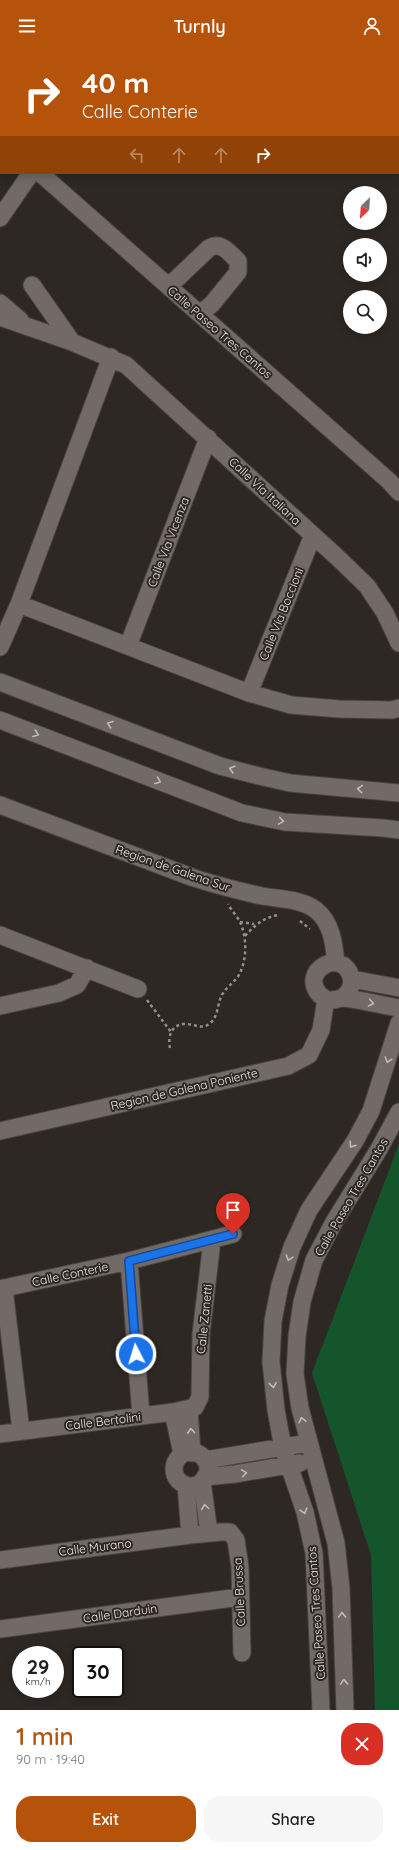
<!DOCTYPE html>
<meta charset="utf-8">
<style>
:root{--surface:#fff;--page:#f6f6f6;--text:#202124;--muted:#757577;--accent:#b45309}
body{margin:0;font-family:Quicksand,sans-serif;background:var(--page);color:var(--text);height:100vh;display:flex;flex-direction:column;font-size:15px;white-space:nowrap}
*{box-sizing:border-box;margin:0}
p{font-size:13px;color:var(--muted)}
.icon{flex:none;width:22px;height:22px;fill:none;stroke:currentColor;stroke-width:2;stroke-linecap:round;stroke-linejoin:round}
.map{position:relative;height:1658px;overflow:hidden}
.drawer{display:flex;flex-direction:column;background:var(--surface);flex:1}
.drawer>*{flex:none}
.guide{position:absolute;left:0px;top:0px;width:399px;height:122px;box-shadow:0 2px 10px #0003;background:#b45309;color:#fff;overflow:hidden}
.needle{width:26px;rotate:205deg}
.fabs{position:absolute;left:343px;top:134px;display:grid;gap:8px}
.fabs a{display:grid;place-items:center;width:44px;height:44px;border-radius:50%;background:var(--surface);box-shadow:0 2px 10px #0003;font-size:20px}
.speed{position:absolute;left:12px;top:1594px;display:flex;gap:8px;font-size:20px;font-weight:700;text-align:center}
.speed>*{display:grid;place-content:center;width:52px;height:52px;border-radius:50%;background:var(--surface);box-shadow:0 2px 10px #0003;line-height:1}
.speed small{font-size:10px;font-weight:400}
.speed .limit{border:2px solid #111;border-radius:6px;background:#fff;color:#111}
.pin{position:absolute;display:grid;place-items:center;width:34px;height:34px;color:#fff;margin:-41px -17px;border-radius:50% 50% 50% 0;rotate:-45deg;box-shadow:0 0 4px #0007}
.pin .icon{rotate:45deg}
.me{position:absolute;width:44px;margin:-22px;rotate:355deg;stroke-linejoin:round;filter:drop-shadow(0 0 3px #0008)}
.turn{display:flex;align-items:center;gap:14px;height:84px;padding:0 16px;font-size:18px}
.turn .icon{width:52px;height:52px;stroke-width:2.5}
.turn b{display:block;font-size:28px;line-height:34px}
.lanes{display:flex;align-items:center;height:38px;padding:0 16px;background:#0003;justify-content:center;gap:20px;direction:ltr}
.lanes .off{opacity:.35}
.round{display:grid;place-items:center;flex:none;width:42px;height:42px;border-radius:16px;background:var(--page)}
.headline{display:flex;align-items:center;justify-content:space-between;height:68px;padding:0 16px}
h1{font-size:24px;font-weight:600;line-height:30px;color:var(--accent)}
.primary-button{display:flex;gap:8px;margin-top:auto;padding:8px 16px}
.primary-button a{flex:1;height:46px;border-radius:16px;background:var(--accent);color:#fff;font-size:16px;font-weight:600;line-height:46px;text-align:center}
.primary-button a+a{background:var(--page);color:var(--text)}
header{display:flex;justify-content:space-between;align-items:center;height:52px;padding:0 16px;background:var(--accent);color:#fff;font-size:18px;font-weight:600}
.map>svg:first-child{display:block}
</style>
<header><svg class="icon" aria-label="menu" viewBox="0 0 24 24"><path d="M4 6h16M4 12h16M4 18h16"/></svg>Turnly<svg class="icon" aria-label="person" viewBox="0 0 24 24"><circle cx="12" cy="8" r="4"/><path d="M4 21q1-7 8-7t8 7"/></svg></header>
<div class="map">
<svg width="399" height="1658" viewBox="0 0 399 1658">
<rect width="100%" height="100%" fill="#2e2824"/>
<path fill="#15552c" d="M 399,1092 L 399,1658 L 375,1658 L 371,1503 L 312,1321 Z"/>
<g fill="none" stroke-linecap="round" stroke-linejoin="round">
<g stroke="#494441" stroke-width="19">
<path id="minor" d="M 8,0 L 10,1
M 24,1 L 25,0
M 0,31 L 1,30
M 0,89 L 1,90
M 40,121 L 389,429 L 399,440
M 0,166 L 31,121
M 32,233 L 72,290
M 169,234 L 209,196 C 222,189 229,201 238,209 L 238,220 L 212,252 L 200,262
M 0,251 L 20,268
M 0,265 L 72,290 L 126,313 L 337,505 L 367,534 L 385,561 L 399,591
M 19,552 L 249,641 L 291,653 L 339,657 L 392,658 L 399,656
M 128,594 L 208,386
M 0,595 L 19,552 L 111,305
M 0,630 L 220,714 L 259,724 L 290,731 L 399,741
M 249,641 L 313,483
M 0,668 L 242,761 L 285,770 L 383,776 L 399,778
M 0,753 L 194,826 C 216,833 239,839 262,844 C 279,847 302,847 316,858 C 332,871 334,892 336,911
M 0,883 L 138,937
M 352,927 L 399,936
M 342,946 C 363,932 346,902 325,913 C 319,916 315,921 314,927 C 313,936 319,944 326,947 C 333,950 338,946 344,946 C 362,948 381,953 399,956
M 0,954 L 59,941 L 77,933 L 87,916
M 0,1079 L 288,1014 L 309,1003 L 321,978 L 326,947
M 129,1209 L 141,1364
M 4,1236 L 21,1379
M 0,1237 L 129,1209 L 233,1182
M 189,1357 L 192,1401
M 173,1360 L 182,1402
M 0,1382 L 173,1360 L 195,1355 L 200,1345 L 201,1282 L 212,1189
M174 1417a17 17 0 1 1 34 0a17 17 0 1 1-34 0Z
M 205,1408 L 308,1391
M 205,1425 L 235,1422 L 300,1411
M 202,1429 L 209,1481
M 186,1433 L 190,1483
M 0,1508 L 190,1483 L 221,1480 L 230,1480 L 236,1488 L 240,1515 L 242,1601
M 0,1577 L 240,1545
M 321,1658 L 314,1501 L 305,1460 L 283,1396 L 276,1358 L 271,1310 L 273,1269 L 280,1233 L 292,1195 L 309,1158 L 355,1089 L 371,1059 L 399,971
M 345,1658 L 341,1536 L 336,1491 L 300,1356 L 295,1322 L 297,1284 L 302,1250 L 314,1208 L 334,1170 L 379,1097 L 399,1060"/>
</g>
<path stroke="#948f8c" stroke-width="2.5" stroke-dasharray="3 3" stroke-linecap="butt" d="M 300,869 L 310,877
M 240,870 L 254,872
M 245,884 C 255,873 263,866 278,863
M 147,948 L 171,980
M 170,996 C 168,986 170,974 183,972 C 192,971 201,978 209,972 C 218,966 217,954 221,945 C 225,935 236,930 240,921 C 247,906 247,885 240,870 C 237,864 231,858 228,852"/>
<use href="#minor" stroke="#716a66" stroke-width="17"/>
</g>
<defs><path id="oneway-chevron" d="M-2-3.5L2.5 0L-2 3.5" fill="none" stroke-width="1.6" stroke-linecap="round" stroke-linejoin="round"/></defs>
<g stroke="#c0bbb8">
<use href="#oneway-chevron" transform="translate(110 672) rotate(-159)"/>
<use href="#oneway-chevron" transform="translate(36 682) rotate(21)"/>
<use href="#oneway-chevron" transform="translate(232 717) rotate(-164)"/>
<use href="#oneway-chevron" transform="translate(158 729) rotate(21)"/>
<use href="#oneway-chevron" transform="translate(360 737) rotate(-175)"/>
<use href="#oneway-chevron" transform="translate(281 769) rotate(9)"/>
<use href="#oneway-chevron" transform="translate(371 951) rotate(10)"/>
<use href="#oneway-chevron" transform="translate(388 1008) rotate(107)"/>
<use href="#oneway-chevron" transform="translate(352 1093) rotate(124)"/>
<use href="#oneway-chevron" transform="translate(289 1206) rotate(108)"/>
<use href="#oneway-chevron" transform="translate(273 1333) rotate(84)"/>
<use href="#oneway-chevron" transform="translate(302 1368) rotate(-103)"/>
<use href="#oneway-chevron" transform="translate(191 1379) rotate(-93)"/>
<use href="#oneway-chevron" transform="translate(244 1421) rotate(-9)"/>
<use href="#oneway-chevron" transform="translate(205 1455) rotate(-98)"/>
<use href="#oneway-chevron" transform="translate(304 1459) rotate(74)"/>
<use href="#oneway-chevron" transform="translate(342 1563) rotate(-92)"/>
<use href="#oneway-chevron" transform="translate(344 1630) rotate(-92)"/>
</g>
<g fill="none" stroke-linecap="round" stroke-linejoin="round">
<g stroke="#114b97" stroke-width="10">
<path id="route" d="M 136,1302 L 129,1209 L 233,1182"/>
</g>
<use href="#route" stroke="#1a73e8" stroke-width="7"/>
</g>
<g text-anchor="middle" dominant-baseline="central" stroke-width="4" stroke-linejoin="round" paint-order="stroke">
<g font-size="12" fill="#eae6e4" stroke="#2e2824">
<text transform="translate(220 280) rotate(41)">Calle Paseo Tres Cantos</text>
<text transform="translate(265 439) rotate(43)">Calle Vía Italiana</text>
<text transform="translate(168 490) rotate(-69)">Calle Vía Vicenza</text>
<text transform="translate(281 562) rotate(-68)">Calle Vía Boccioni</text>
<text transform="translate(173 816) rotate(19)">Region de Galena Sur</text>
<text transform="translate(184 1037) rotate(-13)">Region de Galena Poniente</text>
<text transform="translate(351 1145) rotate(-60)">Calle Paseo Tres Cantos</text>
<text transform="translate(70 1222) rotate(-12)">Calle Conterie</text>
<text transform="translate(204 1267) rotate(-84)">Calle Zanetti</text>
<text transform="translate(103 1369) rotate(-7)">Calle Bertolini</text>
<text transform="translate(95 1495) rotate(-7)">Calle Murano</text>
<text transform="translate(239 1540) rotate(-93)">Calle Brussa</text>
<text transform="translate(120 1561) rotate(-8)">Calle Darduin</text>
<text transform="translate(316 1561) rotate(-94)">Calle Paseo Tres Cantos</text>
</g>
</g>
</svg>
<div class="fabs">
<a><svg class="needle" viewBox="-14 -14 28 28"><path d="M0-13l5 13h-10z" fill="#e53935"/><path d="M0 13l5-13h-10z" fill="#757577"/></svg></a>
<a><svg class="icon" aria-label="sound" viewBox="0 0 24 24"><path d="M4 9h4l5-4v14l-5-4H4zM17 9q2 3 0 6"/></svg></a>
<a><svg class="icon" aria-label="search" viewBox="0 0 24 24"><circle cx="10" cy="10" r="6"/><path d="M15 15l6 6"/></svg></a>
</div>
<div class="speed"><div>29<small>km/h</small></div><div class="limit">30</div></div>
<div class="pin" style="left:233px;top:1182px;background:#d93025"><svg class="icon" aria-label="arrive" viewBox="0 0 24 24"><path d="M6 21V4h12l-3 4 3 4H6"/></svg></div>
<svg class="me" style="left:136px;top:1302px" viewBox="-20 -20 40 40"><circle r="17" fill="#1a73e8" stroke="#fff" stroke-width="3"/><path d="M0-11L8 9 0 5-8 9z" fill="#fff"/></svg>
<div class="guide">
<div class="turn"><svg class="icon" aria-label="right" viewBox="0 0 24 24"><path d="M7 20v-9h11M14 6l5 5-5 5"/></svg><div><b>40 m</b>Calle Conterie</div></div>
<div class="lanes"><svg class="icon off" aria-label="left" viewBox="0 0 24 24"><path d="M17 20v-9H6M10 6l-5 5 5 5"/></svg><svg class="icon off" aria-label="ahead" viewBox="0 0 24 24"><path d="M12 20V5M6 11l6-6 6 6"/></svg><svg class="icon off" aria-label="ahead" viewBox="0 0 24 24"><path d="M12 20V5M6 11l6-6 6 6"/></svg><svg class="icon" aria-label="right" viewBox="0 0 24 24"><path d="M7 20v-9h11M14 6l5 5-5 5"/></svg></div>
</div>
</div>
<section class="drawer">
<div class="headline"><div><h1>1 min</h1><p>90 m · 19:40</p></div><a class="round" style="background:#d93025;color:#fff"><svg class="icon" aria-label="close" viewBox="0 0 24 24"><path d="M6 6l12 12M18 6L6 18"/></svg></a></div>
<div class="primary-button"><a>Exit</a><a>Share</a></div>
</section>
